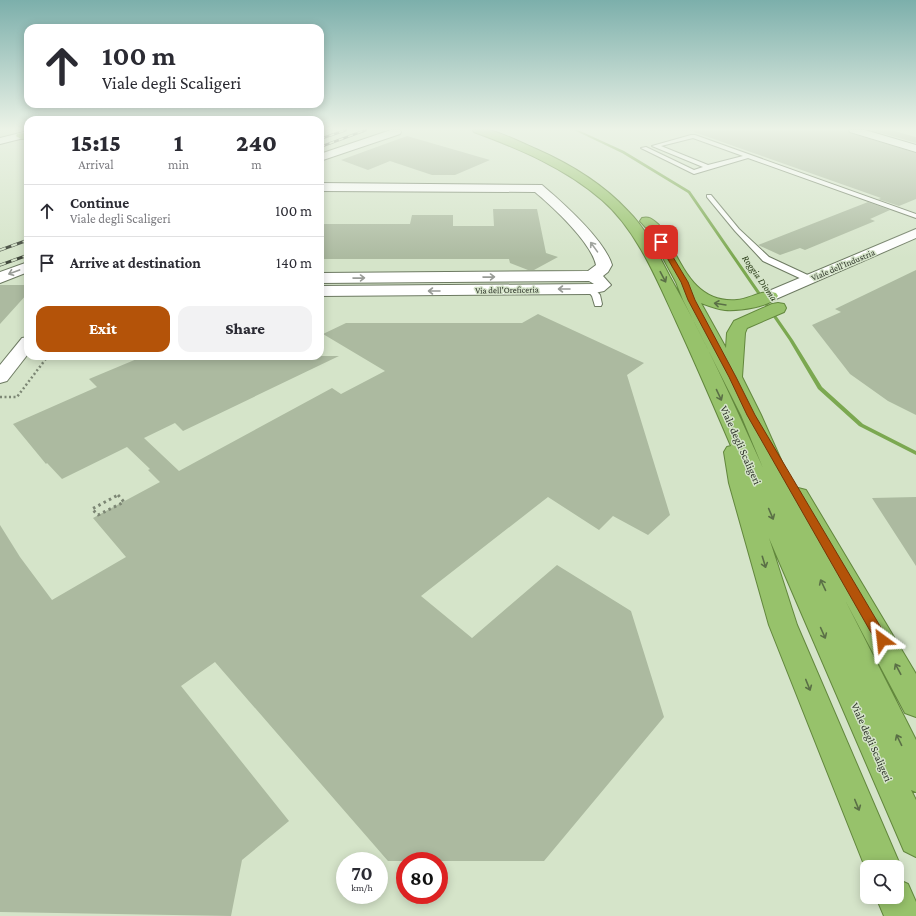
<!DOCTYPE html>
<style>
:root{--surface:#fff;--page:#f2f2f3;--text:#2b2b33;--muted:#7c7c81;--line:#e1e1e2;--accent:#b45309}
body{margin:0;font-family:"Crimson Pro",serif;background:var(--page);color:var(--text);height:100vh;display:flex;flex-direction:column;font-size:15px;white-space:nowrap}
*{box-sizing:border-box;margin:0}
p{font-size:13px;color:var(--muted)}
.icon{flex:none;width:22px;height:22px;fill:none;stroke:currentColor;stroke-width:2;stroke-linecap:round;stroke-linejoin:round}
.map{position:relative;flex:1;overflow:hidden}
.panel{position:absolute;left:24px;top:116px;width:300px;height:244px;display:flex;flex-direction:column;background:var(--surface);border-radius:12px;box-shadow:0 2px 10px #0003}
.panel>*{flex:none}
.top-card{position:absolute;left:24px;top:24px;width:300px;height:84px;border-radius:12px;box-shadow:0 2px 10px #0003;background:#fff;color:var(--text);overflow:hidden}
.buttons{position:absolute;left:860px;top:860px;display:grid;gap:8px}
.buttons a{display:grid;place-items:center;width:44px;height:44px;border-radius:8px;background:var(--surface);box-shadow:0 2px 10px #0003;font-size:20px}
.speed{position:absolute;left:336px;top:852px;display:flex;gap:8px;font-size:20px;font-weight:700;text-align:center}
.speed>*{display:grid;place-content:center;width:52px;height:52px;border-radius:50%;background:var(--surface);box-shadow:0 2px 10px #0003;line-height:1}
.speed small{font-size:10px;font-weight:400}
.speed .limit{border:6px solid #d22;background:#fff;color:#111}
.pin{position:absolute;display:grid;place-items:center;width:34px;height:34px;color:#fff;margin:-17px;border-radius:8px;box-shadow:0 2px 6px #0006}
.me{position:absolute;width:44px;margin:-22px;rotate:330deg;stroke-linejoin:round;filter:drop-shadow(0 0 3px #0008)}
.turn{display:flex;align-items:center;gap:14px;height:84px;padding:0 12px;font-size:18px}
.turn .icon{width:52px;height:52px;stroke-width:2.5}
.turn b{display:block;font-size:28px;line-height:34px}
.eta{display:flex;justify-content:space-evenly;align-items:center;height:68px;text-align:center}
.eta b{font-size:24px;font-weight:800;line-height:28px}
.button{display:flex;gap:8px;margin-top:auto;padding:8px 12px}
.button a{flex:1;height:46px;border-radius:12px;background:var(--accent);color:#fff;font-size:16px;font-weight:800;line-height:46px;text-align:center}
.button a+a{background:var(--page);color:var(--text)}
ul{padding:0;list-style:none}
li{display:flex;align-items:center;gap:12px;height:52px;padding:0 12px;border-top:1px solid var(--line)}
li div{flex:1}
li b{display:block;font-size:15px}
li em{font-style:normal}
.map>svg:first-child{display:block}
</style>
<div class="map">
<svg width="916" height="916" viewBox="0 0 916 916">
<rect width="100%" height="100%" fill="#d5e4c9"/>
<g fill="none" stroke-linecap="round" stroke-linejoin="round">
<path fill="#7ba850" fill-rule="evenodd" d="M 574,130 L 578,130 L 624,151 L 690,191 L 793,340 L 822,387 L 863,424 L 916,451 L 916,455 L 859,426 L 818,389 L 789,340 L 688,193 L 622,153 Z"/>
</g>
<path fill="#acbaa0" d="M 694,130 L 848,130 L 850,133 L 916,153 L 916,199 L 899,206 L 878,199 L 881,198 L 694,132 Z
M 871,130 L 890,130 L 916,137 L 916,143 Z
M 407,136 L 490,160 L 455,175 L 432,175 L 390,161 L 368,170 L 341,160 Z
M 868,202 L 890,210 L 870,219 L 875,221 L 805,250 L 800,248 L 780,255 L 758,245 Z
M 493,209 L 537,209 L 546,253 L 558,257 L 534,270 L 528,270 L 510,263 L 509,259 L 320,259 L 320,224 L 410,224 L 412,215 L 453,215 L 453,226 L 494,226 Z
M 916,270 L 916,415 L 888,401 L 850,374 L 812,325 L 841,312 L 835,309 Z
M 0,285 L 28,285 L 28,293 L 0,324 Z
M 538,314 L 644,363 L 627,375 L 670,515 L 648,535 L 613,516 L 599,530 L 548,497 L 421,596 L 472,638 L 557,565 L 631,611 L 664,717 L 544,861 L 388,861 L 215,662 L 181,686 L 289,821 L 242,860 L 231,916 L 0,912 L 0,525 L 20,557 L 52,600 L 126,557 L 93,518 L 160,482 L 148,470 L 150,469 L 127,447 L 62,479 L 47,463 L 46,464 L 13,424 L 97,387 L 89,379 L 144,356 L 339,356 L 183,431 L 175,423 L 144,438 L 179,471 L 332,388 L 341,394 L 385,371 L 323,334 L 346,323 L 522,323 Z
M 916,497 L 916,566 L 872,498 Z"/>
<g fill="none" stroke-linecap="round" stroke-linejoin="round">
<g stroke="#6d7a62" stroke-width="2">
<path id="service" d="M 691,135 L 695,135 L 916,214 L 916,218 L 748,158 L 694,174 L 641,148 L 646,147 L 694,170 L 703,167 L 652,146 ZM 693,138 L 743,156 L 708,165 L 661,146 Z
M 707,195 L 711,195 L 739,229 L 769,257 L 812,277 L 812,281 L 806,281 L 763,261 L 735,231 L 707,197 Z
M 587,287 L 593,287 L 600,295 L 602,304 L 601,306 L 595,306 L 592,296 L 586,289 Z"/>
</g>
<g stroke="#6d7a62" stroke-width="2">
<path id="minor" d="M 391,130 L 400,130 L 401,132 L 400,134 L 320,161 L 320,154 Z
M 849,130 L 865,130 L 916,145 L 916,152 L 850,132 Z
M 320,183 L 542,185 C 563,203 604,239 612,265 L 608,272 L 603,276 L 611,285 L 604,291 L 590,294 L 320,296 L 320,286 L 594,284 L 589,281 L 320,283 L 320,273 L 588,271 L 596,265 C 591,242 553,207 535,192 L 320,191 Z
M 916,229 L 916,238 L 776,299 L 770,301 L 764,299 L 762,296 L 764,293 Z
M 28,262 L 28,272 L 0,283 L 0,272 Z"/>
</g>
<g stroke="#6d7a62" stroke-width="2">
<path id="tertiary" d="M 28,337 L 28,354 L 7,381 L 0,383 L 0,365 L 22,338 Z"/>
</g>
<g stroke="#6d7a62" stroke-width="2">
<path id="secondary" d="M 28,131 L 28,137 L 0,144 L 0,138 Z"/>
</g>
<g stroke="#62873d" stroke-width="2">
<path id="trunk" d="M 473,130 C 478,130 483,129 488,130 C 503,133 522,143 536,149 C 570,164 603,184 628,211 C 647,230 658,254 670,277 C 705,339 734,404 763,468 L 741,415 L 683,300 L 676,282 L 648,230 L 640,221 L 642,218 C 650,216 653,220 659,225 C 680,256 690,304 737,300 C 750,299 763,289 776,293 L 778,296 C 771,307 738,311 725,310 C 717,309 709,306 701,303 L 726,348 L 727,333 L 734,321 L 772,304 L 778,303 L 784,304 L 786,308 L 784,312 L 747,328 L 745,333 L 742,377 L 761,415 L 794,489 L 798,488 L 806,490 L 916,674 L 916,717 L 905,713 L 845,600 L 916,740 L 916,792 L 911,790 L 916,800 L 916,857 L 904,851 L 769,538 L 797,625 L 901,867 L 897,877 L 897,867 L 867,867 L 867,872 L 865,867 L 769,625 L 729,483 L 724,452 L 727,447 L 731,446 C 713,404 695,362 676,321 C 657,280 637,230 602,200 C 565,168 520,149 474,132 Z
M 28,132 L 28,138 L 21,139 L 16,136 L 17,134 Z
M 897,879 L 908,884 L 916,902 L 916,916 L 884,916 L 876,897 L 897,897 Z"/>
</g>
<path stroke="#7c8674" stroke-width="2.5" stroke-dasharray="2 2.5" stroke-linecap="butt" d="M 0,397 L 17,397 L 48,356"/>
<path stroke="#7c8674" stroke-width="3" stroke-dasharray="2.5 3.5" stroke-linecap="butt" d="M 118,495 L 124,502 L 98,515 L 92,509 Z"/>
<use href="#service" fill="#fff" fill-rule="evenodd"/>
<use href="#minor" fill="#fff" fill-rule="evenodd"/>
<use href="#tertiary" fill="#fff" fill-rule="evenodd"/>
<use href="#secondary" fill="#fff" fill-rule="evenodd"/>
<use href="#trunk" fill="#97c26b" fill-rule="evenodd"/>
<g stroke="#42493d" stroke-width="2.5">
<path id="rail-far1" d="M 320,139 L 346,130
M 320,147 L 366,130"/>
</g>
<g stroke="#42493d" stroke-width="3">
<path id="rail" d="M 0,250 L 28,240
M 0,265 L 28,255"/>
</g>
<use href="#rail-far1" stroke="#d5e4c9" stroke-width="1.5" stroke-dasharray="5" stroke-linecap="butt"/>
<use href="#rail" stroke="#d5e4c9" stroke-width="2" stroke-dasharray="6" stroke-linecap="butt"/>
</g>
<defs><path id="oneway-shaft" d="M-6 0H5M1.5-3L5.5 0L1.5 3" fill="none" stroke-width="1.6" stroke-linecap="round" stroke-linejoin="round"/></defs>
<g stroke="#989b96">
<use href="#oneway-shaft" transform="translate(594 247) rotate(-126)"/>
<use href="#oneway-shaft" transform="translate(14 272) rotate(160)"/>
<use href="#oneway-shaft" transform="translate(489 277) rotate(-1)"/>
<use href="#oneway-shaft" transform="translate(359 278) rotate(-1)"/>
<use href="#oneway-shaft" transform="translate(564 289) rotate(180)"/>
<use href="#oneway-shaft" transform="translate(434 291) rotate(180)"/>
</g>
<g stroke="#5a6f46">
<use href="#oneway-shaft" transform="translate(663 277) rotate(62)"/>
<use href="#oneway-shaft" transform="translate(720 304) rotate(-171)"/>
<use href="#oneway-shaft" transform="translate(719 395) rotate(65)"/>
<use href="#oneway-shaft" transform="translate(771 514) rotate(67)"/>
<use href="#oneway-shaft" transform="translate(764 562) rotate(73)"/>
<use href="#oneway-shaft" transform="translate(823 585) rotate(-115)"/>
<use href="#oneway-shaft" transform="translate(823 633) rotate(66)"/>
<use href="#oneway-shaft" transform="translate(898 669) rotate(-118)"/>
<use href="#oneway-shaft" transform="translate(808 685) rotate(68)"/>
<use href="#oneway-shaft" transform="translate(899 740) rotate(-116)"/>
<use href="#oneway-shaft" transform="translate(857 805) rotate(68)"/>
</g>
<linearGradient id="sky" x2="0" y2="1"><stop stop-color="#7cafab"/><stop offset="0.5" stop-color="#ecf3e7"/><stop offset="1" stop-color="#ecf3e7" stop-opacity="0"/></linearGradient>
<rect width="916" height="258" fill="url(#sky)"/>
<path fill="#b45309" stroke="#753606" d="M 661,240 L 664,242 L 688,282 L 695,300 L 736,377 L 755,415 L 886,636 L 887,640 L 886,643 L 882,645 L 877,643 L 747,415 L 729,377 L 688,300 L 681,282 L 658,242 Z"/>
<g text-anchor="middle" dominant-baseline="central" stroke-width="3" stroke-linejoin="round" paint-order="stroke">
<g font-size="9" fill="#31372d" stroke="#d5e4c9">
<text transform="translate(843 265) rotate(-23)">Viale dell'Industria</text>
<text transform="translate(507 290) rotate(-1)">Via dell'Oreficeria</text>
</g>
<g font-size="10" font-style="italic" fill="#273a15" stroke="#d5e4c9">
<text transform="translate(760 278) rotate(55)">Roggia Dioma</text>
</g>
<g font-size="11" fill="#31372d" stroke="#d5e4c9">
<text transform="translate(741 445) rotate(66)">Viale degli Scaligeri</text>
<text transform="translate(872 742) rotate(66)">Viale degli Scaligeri</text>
</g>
</g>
</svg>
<div class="buttons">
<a><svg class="icon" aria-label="search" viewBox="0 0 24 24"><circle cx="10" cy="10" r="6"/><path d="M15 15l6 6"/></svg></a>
</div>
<div class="speed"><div>70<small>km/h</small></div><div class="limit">80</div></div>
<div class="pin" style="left:661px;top:242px;background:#d93025"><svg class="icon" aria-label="arrive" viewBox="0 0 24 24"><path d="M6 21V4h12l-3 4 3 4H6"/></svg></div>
<svg class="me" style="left:882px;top:640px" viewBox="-20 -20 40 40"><path d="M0-17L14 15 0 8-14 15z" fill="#b45309" stroke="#fff" stroke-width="4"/></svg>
<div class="top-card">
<div class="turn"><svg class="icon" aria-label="ahead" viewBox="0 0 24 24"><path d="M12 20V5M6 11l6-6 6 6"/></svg><div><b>100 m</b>Viale degli Scaligeri</div></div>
</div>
<section class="panel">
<div class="eta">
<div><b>15:15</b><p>Arrival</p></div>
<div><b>1</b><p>min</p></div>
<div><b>240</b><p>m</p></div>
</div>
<ul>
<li><svg class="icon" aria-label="ahead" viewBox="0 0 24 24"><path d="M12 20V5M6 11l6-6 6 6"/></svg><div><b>Continue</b><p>Viale degli Scaligeri</p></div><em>100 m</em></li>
<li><svg class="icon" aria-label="arrive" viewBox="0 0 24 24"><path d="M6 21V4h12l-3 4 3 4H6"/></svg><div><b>Arrive at destination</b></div><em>140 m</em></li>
</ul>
<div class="button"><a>Exit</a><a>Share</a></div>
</section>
</div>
